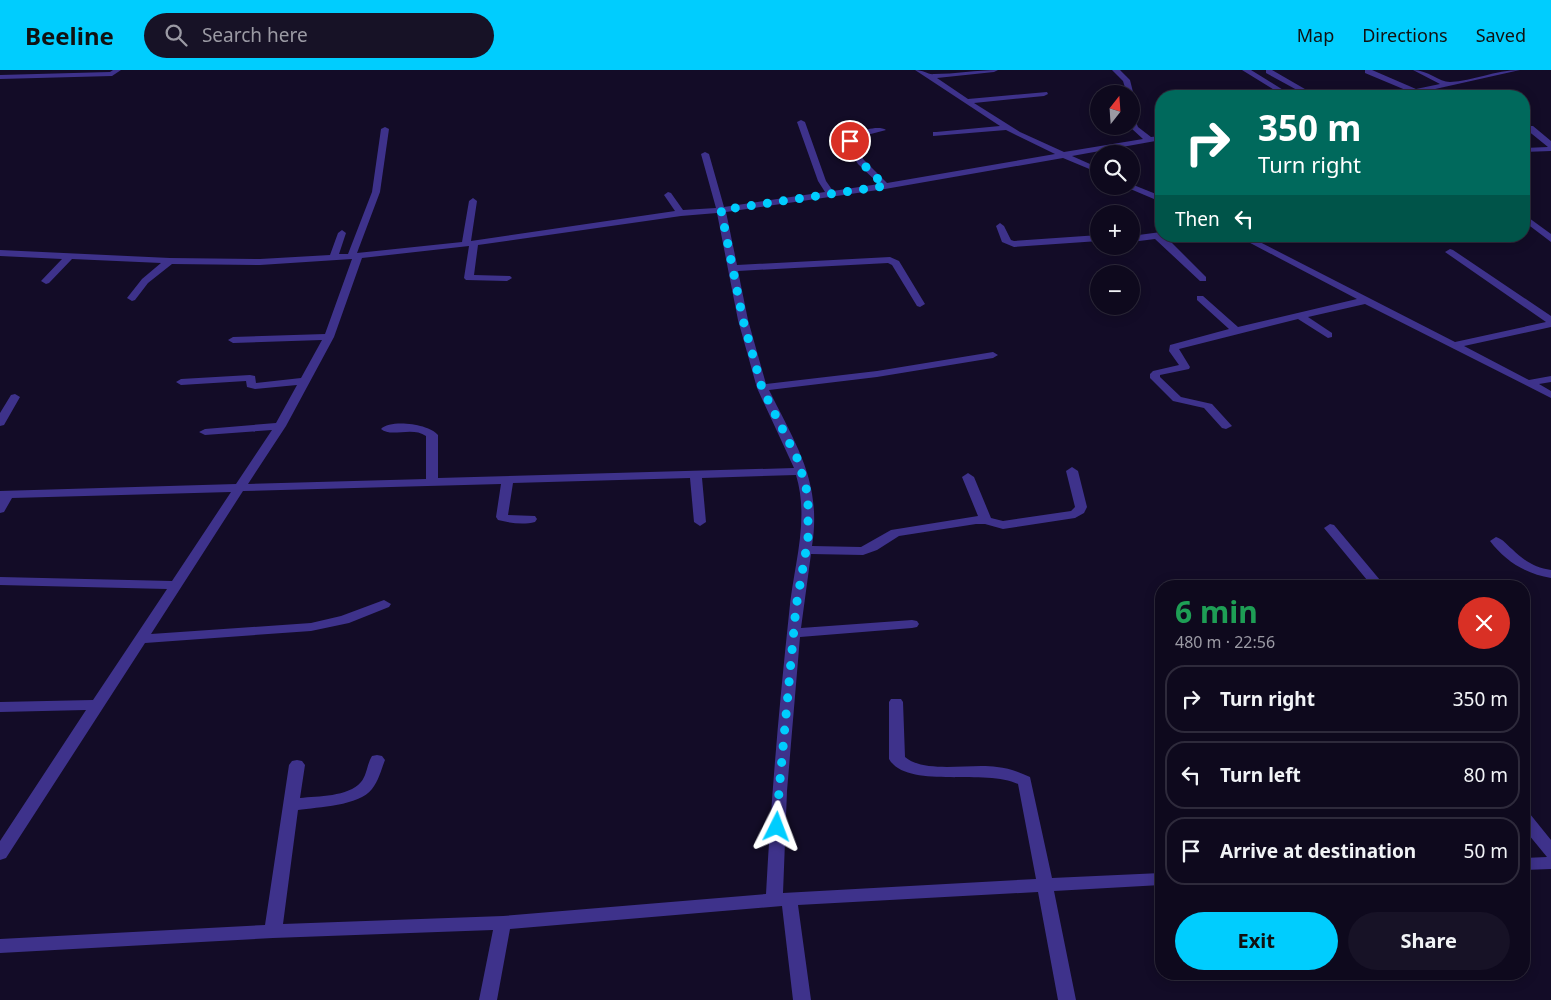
<!DOCTYPE html>
<meta charset="utf-8">
<style>
:root{--surface:#0e091d;--page:#171226;--text:#f1f3f6;--muted:#9b9aa4;--line:#2e2a3b;--accent:#00cdfe}
body{margin:0;font-family:"Noto Sans",sans-serif;background:var(--page);color:var(--text);height:100vh;display:flex;flex-direction:column;font-size:19px;white-space:nowrap}
*{box-sizing:border-box;margin:0}
p{font-size:16px;color:var(--muted)}
.icon{flex:none;width:28px;height:28px;fill:none;stroke:currentColor;stroke-width:2;stroke-linecap:round;stroke-linejoin:round}
.map{position:relative;flex:1;overflow:hidden}
.side{position:absolute;left:1155px;top:510px;width:375px;height:400px;display:flex;flex-direction:column;background:var(--surface);border-radius:20px;box-shadow:0 2px 12px #0003,0 0 0 1px var(--line)}
.side>*{flex:none}
.guide{position:absolute;left:1155px;top:20px;width:375px;height:152px;border-radius:20px;box-shadow:0 2px 12px #0003,0 0 0 1px var(--line);background:#00695c;color:#fff;overflow:hidden}
.needle{width:32px;rotate:17deg}
.buttons{position:absolute;left:1090px;top:15px;display:grid;gap:10px}
.buttons a{display:grid;place-items:center;width:50px;height:50px;border-radius:50%;background:var(--surface);box-shadow:0 2px 12px #0003,0 0 0 1px var(--line);font-size:25px}
.pin{position:absolute;display:grid;place-items:center;width:42px;height:42px;color:#fff;margin:-21px;border:2px solid #fff;border-radius:50%;box-shadow:0 1px 5px #0007}
.me{position:absolute;width:55px;margin:-28px;rotate:3deg;stroke-linejoin:round;filter:drop-shadow(0 0 4px #0008)}
.turn{display:flex;align-items:center;gap:18px;height:105px;padding:0 20px;font-size:22px}
.turn .icon{width:65px;height:65px;stroke-width:2.5}
.turn b{display:block;font-size:35px;line-height:42px}
.then{display:flex;align-items:center;height:48px;padding:0 20px;background:#0003;gap:10px;font-size:19px}
.round{display:grid;place-items:center;flex:none;width:52px;height:52px;border-radius:26px;background:var(--page)}
.overview{display:flex;align-items:center;justify-content:space-between;height:85px;padding:0 20px}
h1{font-size:30px;font-weight:700;line-height:38px;color:#1e9e55}
.action{display:flex;gap:10px;margin-top:auto;padding:10px 20px}
.action a{flex:1;height:58px;border-radius:30px;background:var(--accent);color:#111;font-size:20px;font-weight:700;line-height:58px;text-align:center}
.action a+a{background:var(--page);color:var(--text)}
ul{padding:0;list-style:none}
li{display:flex;align-items:center;gap:15px;height:68px;margin:0 10px 8px;padding:0 10px;border:2px solid var(--line);border-radius:20px}
li div{flex:1}
li b{display:block;font-size:19px}
li em{font-style:normal}
header{display:flex;align-items:center;gap:30px;box-sizing:border-box;height:70px;padding:0 25px;background:var(--accent);color:#111}
header strong{font-size:24px}
nav{display:flex;gap:28px;margin-inline-start:auto;font-size:18px}
.search{width:350px;height:45px;background:var(--page);display:flex;align-items:center;gap:12px;box-sizing:border-box;padding:0 18px;border-radius:28px;color:var(--muted);font-size:19px}
.map>svg:first-child{display:block}
</style>
<header>
<strong>Beeline</strong>
<div class="search"><svg class="icon" aria-label="search" viewBox="0 0 24 24"><circle cx="10" cy="10" r="6"/><path d="M15 15l6 6"/></svg>Search here</div>
<nav><a>Map</a><a>Directions</a><a>Saved</a></nav>
</header>
<div class="map">
<svg width="1551" height="930" viewBox="0 0 1551 930">
<rect width="100%" height="100%" fill="#130c27"/>
<g fill="none" stroke-linecap="round" stroke-linejoin="round">
<path fill="#3e328b" fill-rule="evenodd" d="M 113,0 L 121,0 L 112,6 L 0,9 L 0,5 L 110,2 Z
M 915,0 C 924,0 928,5 934,4 C 955,4 976,0 998,0 L 994,2 L 937,8 L 968,29 L 1047,22 L 1048,24 L 1044,26 L 974,33 L 1020,62 L 1064,82 L 1143,69 L 1131,58 L 1131,47 L 1134,47 L 1138,57 L 1151,67 L 1161,66 L 1161,70 L 1072,86 L 1099,98 L 1099,103 L 1063,88 L 885,119 L 726,142 L 737,195 L 890,187 L 899,191 L 925,234 L 920,237 L 917,236 L 892,195 L 888,193 L 738,201 L 748,250 L 766,314 L 877,301 L 993,282 L 998,285 L 993,288 L 877,307 L 769,320 C 796,375 822,412 812,476 L 861,477 L 891,460 L 978,446 L 962,407 L 968,403 L 974,407 L 991,448 L 1003,451 L 1071,441 L 1075,437 L 1066,401 L 1072,397 L 1078,401 L 1087,437 L 1084,443 L 1075,448 L 1003,459 L 985,454 L 976,454 L 899,466 L 877,480 L 863,485 L 811,484 L 801,558 L 912,550 L 917,551 L 919,554 L 917,557 L 912,558 L 800,567 L 787,721 L 783,823 L 1036,809 L 1018,714 C 985,698 907,720 889,689 L 889,632 L 891,629 L 901,629 L 903,632 L 905,687 C 925,704 971,693 997,697 C 1009,698 1019,702 1030,707 L 1052,808 L 1161,803 L 1161,815 L 1054,821 L 1076,930 L 1058,930 L 1038,822 L 798,835 L 811,930 L 793,930 L 782,836 L 510,859 L 497,930 L 479,930 L 493,860 L 273,868 L 0,883 L 0,869 L 265,855 L 289,695 L 292,691 L 297,690 L 302,691 L 305,695 L 300,728 C 318,726 348,727 361,712 C 367,705 367,694 372,686 L 377,685 L 382,686 L 385,690 C 381,700 379,710 372,719 C 359,736 318,737 298,740 L 283,854 L 503,846 L 766,824 C 771,730 779,637 789,544 C 793,496 810,452 796,405 L 702,408 L 706,452 L 700,456 L 694,452 L 690,408 L 513,413 L 508,445 L 535,446 L 537,449 L 535,452 C 523,455 510,453 498,450 L 496,447 L 501,414 L 243,421 L 151,564 L 311,553 L 341,546 L 384,530 L 391,534 L 389,537 L 349,553 L 311,561 L 145,573 L 6,788 L 0,790 L 0,771 L 86,640 L 0,642 L 0,632 L 93,630 L 167,519 L 0,515 L 0,507 L 172,511 L 231,422 L 12,428 L 4,442 L 0,443 L 0,421 L 236,414 L 272,360 L 205,365 L 199,362 L 205,359 L 276,353 L 297,315 L 255,319 L 247,317 L 246,311 L 181,315 L 176,312 L 181,309 L 250,305 L 255,306 L 256,313 L 301,308 L 322,270 L 233,273 L 228,270 L 233,267 L 325,264 L 352,189 L 260,195 L 172,194 L 148,213 L 135,230 L 132,231 L 127,228 L 142,209 L 161,193 L 72,189 L 49,213 L 46,214 L 41,211 L 62,189 L 0,186 L 0,180 L 170,188 L 260,189 L 330,185 L 338,163 L 342,160 L 346,163 L 339,184 L 348,184 L 372,122 L 381,59 L 385,57 L 389,59 L 380,122 L 357,183 L 462,172 L 469,131 L 473,128 L 477,131 L 471,171 L 675,141 L 664,125 L 668,122 L 671,123 L 683,140 L 716,138 L 701,84 L 705,82 L 709,84 L 724,137 L 825,122 L 818,111 L 797,52 L 801,50 L 805,52 L 826,111 L 833,121 L 879,114 L 858,94 L 844,73 L 860,68 L 859,63 C 865,59 880,56 886,60 L 867,65 L 867,71 L 853,74 L 864,90 L 887,113 L 1055,84 L 1006,60 L 933,66 L 933,62 L 936,62 L 1000,56 ZM 717,143 L 738,250 L 757,318 L 794,398 L 438,408 L 438,365 C 429,354 391,349 381,359 C 391,368 412,356 426,366 L 426,409 L 248,414 L 286,356 L 334,267 L 362,188 L 469,176 L 464,208 L 466,210 L 507,211 L 512,208 L 510,206 L 474,205 L 478,175 L 681,146 Z
M 1112,0 L 1120,0 L 1130,10 L 1134,26 L 1127,24 L 1123,11 Z
M 1242,0 L 1251,0 L 1293,26 L 1284,26 Z
M 1266,0 L 1272,0 L 1317,26 L 1308,26 L 1266,3 Z
M 1365,0 L 1372,0 L 1416,19 L 1440,14 L 1413,0 C 1428,0 1439,12 1450,12 C 1473,11 1495,0 1520,0 L 1404,26 L 1391,26 L 1408,21 L 1365,3 Z
M 1131,31 L 1135,33 L 1135,38 L 1131,40 Z
M 1527,56 L 1533,56 L 1551,71 L 1551,81 L 1524,82 L 1524,78 L 1548,77 L 1527,60 Z
M 1131,114 L 1161,126 L 1161,132 L 1128,118 L 1127,116 L 1131,116 Z
M 1529,148 L 1551,164 L 1551,172 L 1526,153 L 1526,149 Z
M 1000,153 L 1004,156 L 1011,170 L 1014,171 L 1099,165 L 1099,171 L 1014,177 L 1002,172 L 996,156 Z
M 1161,162 L 1161,166 L 1165,166 L 1206,207 L 1206,211 L 1200,211 L 1155,169 L 1131,172 L 1131,166 Z
M 1237,166 L 1248,166 L 1455,272 L 1546,252 L 1445,182 L 1450,179 L 1453,180 L 1551,246 L 1551,257 L 1464,276 L 1529,310 L 1551,306 L 1551,312 L 1539,314 L 1551,321 L 1551,328 L 1365,234 L 1308,247 L 1332,263 L 1332,267 L 1328,268 L 1298,249 L 1179,279 L 1190,297 L 1189,299 L 1160,305 L 1160,307 L 1181,327 L 1212,334 L 1232,356 L 1226,359 L 1222,358 L 1204,338 L 1173,331 L 1150,308 L 1150,304 L 1153,301 L 1179,295 L 1169,281 L 1170,275 L 1229,259 L 1197,230 L 1197,226 L 1203,226 L 1238,257 L 1357,229 Z
M 15,324 L 20,327 L 4,355 L 0,356 L 0,343 L 11,325 Z
M 1330,454 L 1334,455 L 1385,516 L 1372,516 L 1324,458 Z
M 1496,467 C 1503,469 1507,475 1512,479 C 1523,490 1535,498 1551,500 L 1551,508 C 1526,504 1505,491 1490,471 Z
M 1524,742 L 1530,744 L 1551,770 L 1551,799 L 1524,800 L 1524,788 L 1547,787 L 1524,759 Z"/>
</g>
<g fill="none" stroke-linecap="round" stroke-linejoin="round">
<path stroke="#00cdfe" stroke-width="9" stroke-dasharray="0 16.2" d="M 777,757 L 779,721 L 796,537 L 808,469 L 808,425 L 798,390 L 762,318 L 743,250 L 721,140 L 885,116 L 861,92 L 848,73 L 850,71"/>
</g>
</svg>
<div class="buttons">
<a><svg class="needle" viewBox="-14 -14 28 28"><path d="M0-13l5 13h-10z" fill="#e53935"/><path d="M0 13l5-13h-10z" fill="#9b9aa4"/></svg></a>
<a><svg class="icon" aria-label="search" viewBox="0 0 24 24"><circle cx="10" cy="10" r="6"/><path d="M15 15l6 6"/></svg></a>
<a>+</a>
<a>−</a>
</div>
<div class="pin" style="left:850px;top:71px;background:#d93025"><svg class="icon" aria-label="arrive" viewBox="0 0 24 24"><path d="M6 21V4h12l-3 4 3 4H6"/></svg></div>
<svg class="me" style="left:777px;top:757px" viewBox="-20 -20 40 40"><path d="M0-17L14 15 0 8-14 15z" fill="#00cdfe" stroke="#fff" stroke-width="4"/></svg>
<div class="guide">
<div class="turn"><svg class="icon" aria-label="right" viewBox="0 0 24 24"><path d="M7 20v-9h11M14 6l5 5-5 5"/></svg><div><b>350 m</b>Turn right</div></div>
<div class="then">Then<svg class="icon" aria-label="left" viewBox="0 0 24 24"><path d="M17 20v-9H6M10 6l-5 5 5 5"/></svg></div>
</div>
<section class="side">
<div class="overview"><div><h1>6 min</h1><p>480 m · 22:56</p></div><a class="round" style="background:#d93025;color:#fff"><svg class="icon" aria-label="close" viewBox="0 0 24 24"><path d="M6 6l12 12M18 6L6 18"/></svg></a></div>
<ul>
<li><svg class="icon" aria-label="right" viewBox="0 0 24 24"><path d="M7 20v-9h11M14 6l5 5-5 5"/></svg><div><b>Turn right</b></div><em>350 m</em></li>
<li><svg class="icon" aria-label="left" viewBox="0 0 24 24"><path d="M17 20v-9H6M10 6l-5 5 5 5"/></svg><div><b>Turn left</b></div><em>80 m</em></li>
<li><svg class="icon" aria-label="arrive" viewBox="0 0 24 24"><path d="M6 21V4h12l-3 4 3 4H6"/></svg><div><b>Arrive at destination</b></div><em>50 m</em></li>
</ul>
<div class="action"><a>Exit</a><a>Share</a></div>
</section>
</div>
